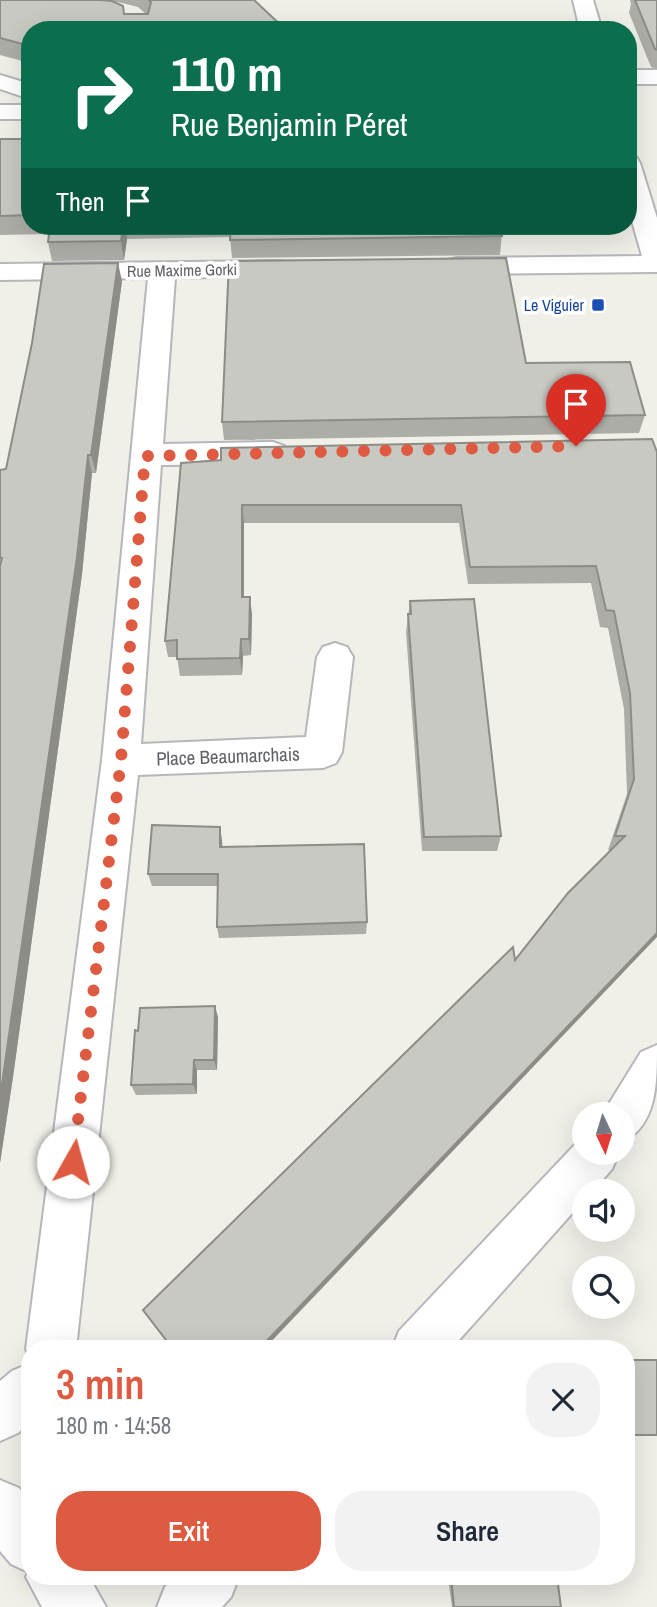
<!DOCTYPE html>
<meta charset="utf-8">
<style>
:root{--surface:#fff;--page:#f2f2f3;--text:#1f2937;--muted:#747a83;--accent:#de5b41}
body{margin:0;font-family:"Archivo Narrow",sans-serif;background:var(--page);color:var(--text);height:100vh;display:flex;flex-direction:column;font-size:26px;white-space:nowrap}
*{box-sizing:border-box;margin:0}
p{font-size:23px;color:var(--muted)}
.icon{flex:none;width:38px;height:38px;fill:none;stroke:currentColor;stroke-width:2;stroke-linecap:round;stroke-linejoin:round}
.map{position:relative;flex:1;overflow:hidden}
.drawer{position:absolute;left:21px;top:1340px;width:614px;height:245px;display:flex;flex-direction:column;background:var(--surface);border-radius:28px;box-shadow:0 7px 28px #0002}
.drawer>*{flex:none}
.banner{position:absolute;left:21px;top:21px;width:616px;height:214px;border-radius:28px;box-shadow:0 7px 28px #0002;background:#0b6e4f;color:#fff;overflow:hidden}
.needle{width:46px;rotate:176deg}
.controls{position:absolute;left:572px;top:1102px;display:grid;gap:14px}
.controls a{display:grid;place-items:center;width:63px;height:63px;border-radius:50%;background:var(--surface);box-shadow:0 7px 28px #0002;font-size:35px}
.pin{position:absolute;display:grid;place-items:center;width:60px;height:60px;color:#fff;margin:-72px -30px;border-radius:50% 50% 50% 0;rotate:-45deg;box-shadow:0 0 7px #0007}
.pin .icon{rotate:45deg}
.me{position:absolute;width:77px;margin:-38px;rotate:7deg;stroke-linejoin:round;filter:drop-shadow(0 0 5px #0008)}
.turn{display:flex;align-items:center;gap:24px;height:147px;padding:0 35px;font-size:32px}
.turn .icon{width:91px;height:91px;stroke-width:2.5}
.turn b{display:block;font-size:49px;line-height:60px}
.then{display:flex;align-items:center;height:66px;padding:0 35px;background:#0003;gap:14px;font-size:26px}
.round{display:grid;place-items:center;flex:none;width:74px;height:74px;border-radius:28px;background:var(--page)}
.summary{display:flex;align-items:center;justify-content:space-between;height:119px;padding:0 35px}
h1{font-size:42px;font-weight:600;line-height:52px;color:var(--accent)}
.cta{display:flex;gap:14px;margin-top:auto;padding:14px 35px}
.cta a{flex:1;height:80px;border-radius:28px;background:var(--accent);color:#fff;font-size:28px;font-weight:600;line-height:80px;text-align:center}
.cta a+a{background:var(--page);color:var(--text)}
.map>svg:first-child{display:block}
</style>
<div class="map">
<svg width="657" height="1607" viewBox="0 0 657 1607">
<rect width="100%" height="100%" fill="#f0efe8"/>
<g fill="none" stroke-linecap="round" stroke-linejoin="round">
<g stroke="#b5b7bb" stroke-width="4">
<path id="street" d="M 573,0 L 593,0 L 602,30 L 580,30 Z
M 628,70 L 657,70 L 657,84 L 628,84 Z
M 0,75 L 30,84 L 30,99 L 0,89 Z
M 0,105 L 30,105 L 30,119 L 0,119 Z
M 628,156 L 637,158 L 640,163 L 657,218 L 657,272 L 457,274 L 448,272 L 444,266 L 448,260 L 457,258 L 642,256 L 628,207 Z
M 281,261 L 290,263 L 294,269 L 290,275 L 175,278 L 163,444 L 273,442 L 284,446 L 288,453 L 284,460 L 273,464 L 161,465 L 141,744 L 306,737 L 317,657 L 323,647 L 335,643 L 347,647 L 353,657 L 342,752 L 336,763 L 323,768 L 138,775 L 76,1349 L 30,1349 L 30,1359 L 26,1349 L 102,760 L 148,278 L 0,280 L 0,264 Z
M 657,1045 C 657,1084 657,1124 623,1142 L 623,1115 L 602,1115 L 641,1052 Z
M 584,1135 L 584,1153 L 619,1153 L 612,1169 L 592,1192 L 584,1192 L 584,1200 L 451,1349 L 392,1349 L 399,1331 Z
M 30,1363 L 30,1423 L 18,1433 L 0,1441 L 0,1381 L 12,1371 Z
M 0,1480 L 19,1488 L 30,1501 L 30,1577 L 89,1577 L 106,1607 L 42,1607 L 26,1577 L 28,1572 L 11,1564 L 0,1551 Z
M 174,1577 L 239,1577 L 231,1597 L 222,1607 L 157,1607 L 165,1587 Z"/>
</g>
<use href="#street" fill="#fff" fill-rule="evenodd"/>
</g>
<path fill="#adada8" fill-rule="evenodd" d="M 0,0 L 254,0 L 30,30 L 30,63 L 0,55 ZM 108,1 L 118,2 L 138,7 L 146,14 L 124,14 Z
M 630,0 L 657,0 L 657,69 L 651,67 L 629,13 L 631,4 Z
M 0,139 L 30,139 L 30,226 L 588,226 L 587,232 L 502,233 L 500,255 L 232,258 L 230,237 L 127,239 L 124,260 L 52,261 L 48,242 L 49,234 L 0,235 Z
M 122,281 L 96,473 L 92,473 L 82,574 L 13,1077 L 0,1163 L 0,470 L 6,469 Z
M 526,363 L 645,415 L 639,433 L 224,440 L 222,422 Z
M 652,439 L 657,937 L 515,960 L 611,850 L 608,850 L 627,794 L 624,709 L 608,628 L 600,627 L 591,583 L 468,584 L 459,523 L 244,523 L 244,597 L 252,614 L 251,655 L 243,656 L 242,675 L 180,676 L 177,657 L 168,657 L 165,641 L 181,463 Z
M 410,601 L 501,836 L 497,851 L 422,851 L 406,632 Z
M 220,827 L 222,847 L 367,922 L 366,934 L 219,938 L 217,927 L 218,886 L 152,886 L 148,874 Z
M 218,1017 L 217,1070 L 197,1070 L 197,1094 L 136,1095 L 131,1085 L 138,1031 Z
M 425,1577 L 557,1577 L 561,1607 L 452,1607 L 448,1578 Z"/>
<path fill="#8d8d88" d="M 123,226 L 125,226 L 127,239 L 124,260 L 121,241 Z
M 118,263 L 122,281 L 96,473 L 91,455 Z
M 88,455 L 92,473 L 82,574 L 13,1077 L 0,1163 L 0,1098 Z
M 242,505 L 244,523 L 244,614 L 242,597 Z
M 250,597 L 252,614 L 251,655 L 249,639 Z
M 241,639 L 243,656 L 242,675 L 240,658 Z
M 220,827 L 222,840 L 223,859 L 220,847 Z
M 657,933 L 657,937 L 264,1349 L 259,1349 Z
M 215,1006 L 218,1017 L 217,1070 L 214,1060 Z
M 194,1060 L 197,1070 L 197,1094 L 193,1084 Z"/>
<path fill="#c9c9c3" stroke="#8d8d88" stroke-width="2" d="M 0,0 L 99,0 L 112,1 L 123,6 L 124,14 L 148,14 L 151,2 L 149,0 L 254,0 L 286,30 L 30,30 L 30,46 L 0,38 Z
M 635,0 L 657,0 L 657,50 L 655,49 Z
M 0,139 L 30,139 L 30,215 L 0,216 Z
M 50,226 L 123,226 L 121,241 L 48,242 Z
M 231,226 L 500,226 L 502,236 L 230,240 Z
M 506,258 L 526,363 L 630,362 L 645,415 L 222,422 L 229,261 Z
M 118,263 L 91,455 L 88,455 L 77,557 L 0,1098 L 0,566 L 2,558 L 0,558 L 0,470 L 6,469 L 32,343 L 44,264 Z
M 652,439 L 657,452 L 657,933 L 259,1349 L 173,1349 L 143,1310 L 513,947 L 515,960 L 568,893 L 625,836 L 615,836 L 634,779 L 630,693 L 614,611 L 606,610 L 596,566 L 470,567 L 461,505 L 242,505 L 242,597 L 250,597 L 249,639 L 241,639 L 240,658 L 177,659 L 177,640 L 165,641 L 181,463 L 221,460 L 221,448 Z
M 474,599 L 501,836 L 424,837 L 408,614 L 411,614 L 410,601 Z
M 152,825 L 220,827 L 220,847 L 364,844 L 367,922 L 217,927 L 218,874 L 148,874 Z
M 215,1006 L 214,1060 L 194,1060 L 193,1084 L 131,1085 L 135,1030 L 138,1031 L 140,1008 Z
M 626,1360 L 657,1360 L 657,1435 L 626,1435 Z
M 425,1577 L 557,1577 L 561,1607 L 454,1607 L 451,1577 L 428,1579 Z"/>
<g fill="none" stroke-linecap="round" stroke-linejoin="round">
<path stroke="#de5b41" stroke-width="12" stroke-dasharray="0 21.6" d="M 73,1162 L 121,760 L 145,456 L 576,446"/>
</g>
<rect fill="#1a4fb4" stroke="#fff" stroke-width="2.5" x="591" y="298" width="14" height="14" rx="3.5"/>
<g text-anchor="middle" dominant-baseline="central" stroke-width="7" stroke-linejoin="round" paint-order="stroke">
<g font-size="16" fill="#5f6267" stroke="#fff">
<text transform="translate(182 270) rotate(-1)">Rue Maxime Gorki</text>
</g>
<g font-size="16" fill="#164399" stroke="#fff" text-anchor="end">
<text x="584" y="305">Le Viguier</text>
</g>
<g font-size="19" fill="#5f6267" stroke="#fff">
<text transform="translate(228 756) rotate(-2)">Place Beaumarchais</text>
</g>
</g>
</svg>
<div class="controls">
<a><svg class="needle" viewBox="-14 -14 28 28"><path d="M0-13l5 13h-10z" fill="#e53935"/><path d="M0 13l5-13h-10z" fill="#747a83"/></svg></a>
<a><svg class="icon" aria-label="sound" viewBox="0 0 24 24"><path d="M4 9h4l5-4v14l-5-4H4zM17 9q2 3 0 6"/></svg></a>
<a><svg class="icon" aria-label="search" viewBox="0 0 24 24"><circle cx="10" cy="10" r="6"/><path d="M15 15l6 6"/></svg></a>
</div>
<div class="pin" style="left:576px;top:446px;background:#d93025"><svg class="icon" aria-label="arrive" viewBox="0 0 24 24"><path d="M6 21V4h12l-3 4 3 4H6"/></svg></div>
<svg class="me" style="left:73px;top:1162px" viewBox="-20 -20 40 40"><circle r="19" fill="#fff"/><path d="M0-13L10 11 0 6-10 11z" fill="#de5b41"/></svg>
<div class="banner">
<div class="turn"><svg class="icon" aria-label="right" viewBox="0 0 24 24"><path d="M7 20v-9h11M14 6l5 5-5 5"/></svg><div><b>110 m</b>Rue Benjamin Péret</div></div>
<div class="then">Then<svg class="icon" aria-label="arrive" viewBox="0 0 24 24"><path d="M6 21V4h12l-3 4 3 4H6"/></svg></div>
</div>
<section class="drawer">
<div class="summary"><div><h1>3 min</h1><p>180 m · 14:58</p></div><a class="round"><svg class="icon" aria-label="close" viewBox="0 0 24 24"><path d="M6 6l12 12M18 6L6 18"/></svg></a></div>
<div class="cta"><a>Exit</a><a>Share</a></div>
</section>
</div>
